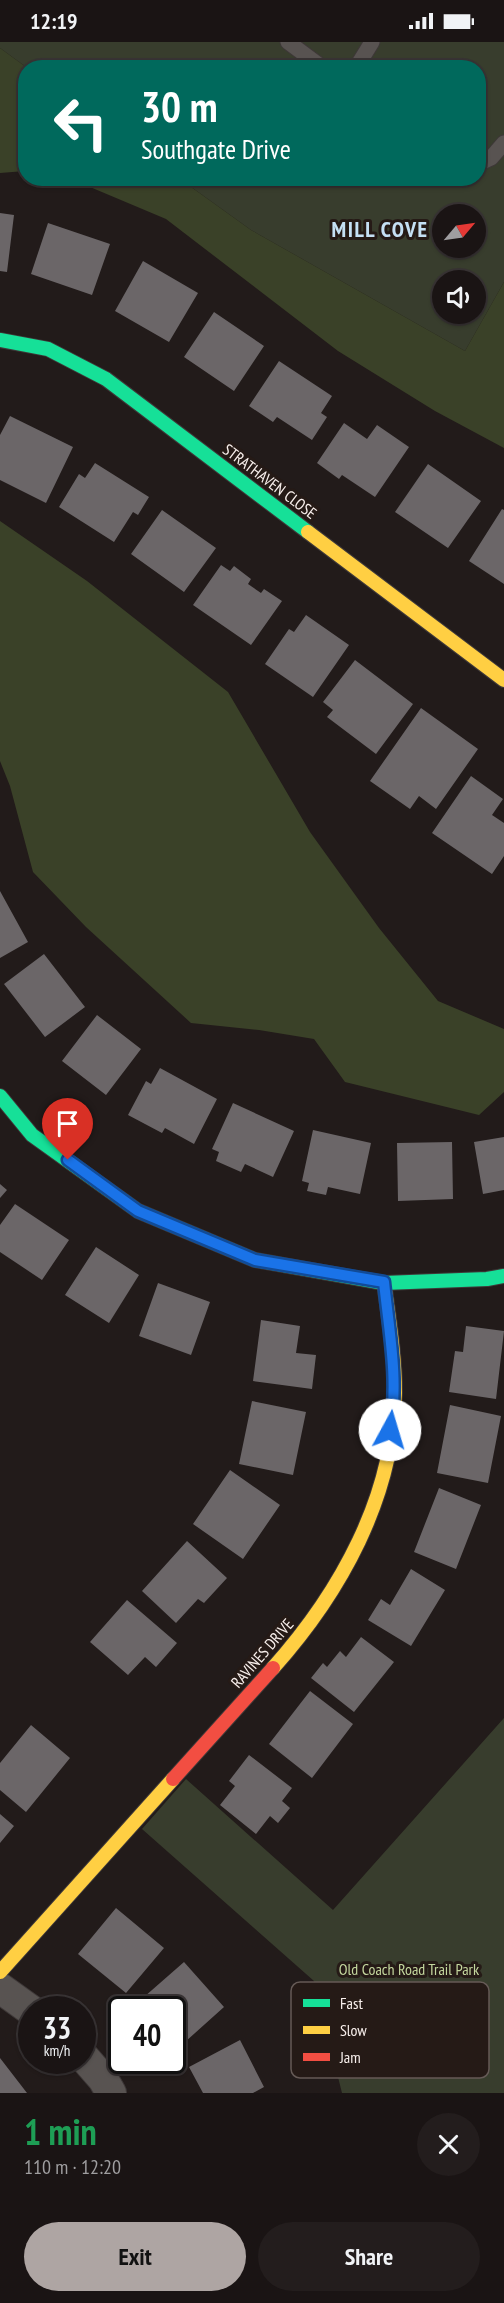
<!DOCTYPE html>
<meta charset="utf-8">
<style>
:root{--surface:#1a1414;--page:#231d1d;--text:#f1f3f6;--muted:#9f9ea0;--line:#383334;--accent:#aea5a3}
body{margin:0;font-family:"PT Sans Narrow",sans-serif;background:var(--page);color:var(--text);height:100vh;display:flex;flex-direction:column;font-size:22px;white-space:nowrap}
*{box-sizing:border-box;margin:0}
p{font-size:20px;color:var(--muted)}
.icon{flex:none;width:33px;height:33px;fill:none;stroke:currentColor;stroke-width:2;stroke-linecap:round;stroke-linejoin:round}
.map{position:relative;height:2051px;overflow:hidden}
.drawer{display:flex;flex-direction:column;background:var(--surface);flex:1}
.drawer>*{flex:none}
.top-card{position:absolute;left:18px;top:18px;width:468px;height:126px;border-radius:24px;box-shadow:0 2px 4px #0004,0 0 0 2px var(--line);background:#00695c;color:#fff;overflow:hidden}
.needle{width:39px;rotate:61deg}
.controls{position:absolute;left:432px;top:162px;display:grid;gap:12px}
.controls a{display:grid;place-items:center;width:54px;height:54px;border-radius:50%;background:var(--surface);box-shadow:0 2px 4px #0004,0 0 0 2px var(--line);font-size:30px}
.speed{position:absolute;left:18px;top:1954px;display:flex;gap:12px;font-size:30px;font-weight:700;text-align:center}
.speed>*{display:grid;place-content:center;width:78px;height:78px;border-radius:50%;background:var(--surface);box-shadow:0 2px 4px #0004,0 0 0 2px var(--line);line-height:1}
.speed small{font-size:15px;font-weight:400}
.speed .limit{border:3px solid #111;border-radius:9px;background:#fff;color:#111}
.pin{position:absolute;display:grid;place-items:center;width:51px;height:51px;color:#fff;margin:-62px -26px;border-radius:50% 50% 50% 0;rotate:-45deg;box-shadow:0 0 6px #0007}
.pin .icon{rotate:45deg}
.me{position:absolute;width:66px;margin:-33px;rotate:6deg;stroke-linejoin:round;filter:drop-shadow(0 0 4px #0008)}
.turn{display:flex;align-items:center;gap:21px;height:126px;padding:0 24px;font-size:27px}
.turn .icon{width:78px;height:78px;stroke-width:2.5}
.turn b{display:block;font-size:42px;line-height:51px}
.round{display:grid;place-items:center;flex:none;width:63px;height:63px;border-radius:32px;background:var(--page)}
.headline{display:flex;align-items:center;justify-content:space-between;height:102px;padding:0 24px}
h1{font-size:36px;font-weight:700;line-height:45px;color:#1e9e55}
.button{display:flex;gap:12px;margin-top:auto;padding:12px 24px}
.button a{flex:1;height:69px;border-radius:36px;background:var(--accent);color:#111;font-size:24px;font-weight:700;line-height:69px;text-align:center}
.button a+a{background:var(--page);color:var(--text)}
.status{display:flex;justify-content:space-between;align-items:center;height:42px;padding:0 30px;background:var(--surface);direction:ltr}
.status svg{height:16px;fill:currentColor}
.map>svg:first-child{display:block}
</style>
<div class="status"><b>12:19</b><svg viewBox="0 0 49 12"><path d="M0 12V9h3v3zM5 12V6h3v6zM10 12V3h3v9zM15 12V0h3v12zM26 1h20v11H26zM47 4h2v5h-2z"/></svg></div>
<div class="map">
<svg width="504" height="2051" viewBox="0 0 504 2051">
<rect width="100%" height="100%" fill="#221b1a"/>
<path fill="#383d2d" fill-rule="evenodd" d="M 0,0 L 504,0 L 504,240 L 465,309 L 251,188 L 180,137 L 478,136 L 478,26 L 26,25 L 0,6 ZM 442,172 L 476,172 L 476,206 L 442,206 ZM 442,238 L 476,238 L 476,272 L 442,272 Z
M 504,1676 L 504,2051 L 342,2051 L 314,1939 L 142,1787 L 186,1737 L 333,1868 Z"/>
<path fill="#3a4128" d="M 0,6 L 26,25 L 25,129 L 0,131 Z
M 71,137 L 180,137 L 251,188 L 465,309 L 504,240 L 504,406 L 435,369 L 338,309 L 166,177 Z
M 0,479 L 87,539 L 228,650 L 310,790 L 379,886 L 438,959 L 504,987 L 504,1050 L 479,1073 L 345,1040 L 314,997 L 259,988 L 191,981 L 86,885 L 33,830 L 10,744 L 0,719 Z"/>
<path fill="#6b6668" d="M 0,171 L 14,173 L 7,230 L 0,229 Z
M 48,181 L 110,202 L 92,253 L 31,232 Z
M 143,219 L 198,251 L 169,300 L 115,269 Z
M 214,270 L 264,304 L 234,349 L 184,315 Z
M 279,319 L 332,354 L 321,371 L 327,375 L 312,398 L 277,375 L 273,380 L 249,364 Z
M 10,374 L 73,405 L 46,461 L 0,438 L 0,393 Z
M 344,381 L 367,397 L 377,383 L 409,405 L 375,455 L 342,433 L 339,437 L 317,421 Z
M 95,421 L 149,455 L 138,473 L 133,470 L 114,500 L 59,465 L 79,432 L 85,436 Z
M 428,422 L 481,459 L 448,506 L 395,470 Z
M 502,467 L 504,468 L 504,542 L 469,519 Z
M 162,468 L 216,506 L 184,550 L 131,512 Z
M 221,523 L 230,529 L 234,524 L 251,537 L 248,542 L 261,551 L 264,547 L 282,559 L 251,603 L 193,563 Z
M 306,573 L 349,603 L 313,655 L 265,622 L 289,587 L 294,590 Z
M 355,618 L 413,662 L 376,712 L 327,675 L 333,668 L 323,660 Z
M 421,666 L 478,707 L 436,767 L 419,754 L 410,767 L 370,739 Z
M 471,734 L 503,757 L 492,773 L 504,781 L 504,814 L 492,832 L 432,791 Z
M 0,849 L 28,900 L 0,916 Z
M 44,912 L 85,965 L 45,995 L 4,942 Z
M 97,973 L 141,1007 L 106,1053 L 62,1019 Z
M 160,1026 L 217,1057 L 194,1102 L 165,1086 L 162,1091 L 128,1073 L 146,1039 L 151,1042 Z
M 233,1061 L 294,1089 L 273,1135 L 245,1122 L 241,1130 L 216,1119 L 219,1110 L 212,1107 Z
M 313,1088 L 371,1101 L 360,1152 L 328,1145 L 326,1153 L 307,1149 L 309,1141 L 302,1139 Z
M 504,1095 L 504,1148 L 483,1152 L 474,1100 Z
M 452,1100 L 453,1157 L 398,1159 L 397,1101 Z
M 0,1142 L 7,1148 L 0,1156 Z
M 15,1162 L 69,1198 L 42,1238 L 0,1210 L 0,1183 Z
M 96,1205 L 139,1233 L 109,1281 L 65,1253 Z
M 158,1241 L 210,1260 L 191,1313 L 139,1294 Z
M 261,1278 L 300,1284 L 296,1311 L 316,1313 L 312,1347 L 253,1339 Z
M 466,1284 L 504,1289 L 496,1357 L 449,1350 L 455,1309 L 463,1310 Z
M 252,1359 L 306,1370 L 293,1433 L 239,1422 Z
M 450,1363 L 501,1374 L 488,1441 L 437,1431 Z
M 230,1428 L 280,1463 L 243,1517 L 193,1482 Z
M 439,1446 L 481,1463 L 456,1527 L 414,1510 Z
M 187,1499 L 227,1536 L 204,1561 L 198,1557 L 176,1581 L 142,1549 Z
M 411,1527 L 445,1548 L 411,1604 L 368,1578 L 381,1557 L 390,1563 Z
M 127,1558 L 177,1601 L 156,1625 L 145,1615 L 128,1633 L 90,1600 Z
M 361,1595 L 394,1620 L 354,1670 L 311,1636 L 323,1621 L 327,1625 L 340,1609 L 346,1615 Z
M 310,1649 L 353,1682 L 312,1736 L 269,1702 Z
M 31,1683 L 70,1716 L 26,1770 L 0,1748 L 0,1721 Z
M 249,1713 L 292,1746 L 282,1759 L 290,1766 L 278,1781 L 270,1774 L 256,1792 L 220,1763 L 235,1744 L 229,1739 Z
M 0,1772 L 14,1784 L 0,1801 Z
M 116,1866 L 164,1906 L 126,1951 L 78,1912 Z
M 184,1920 L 224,1965 L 185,2000 L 172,1987 L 172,1968 L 156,1968 L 144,1955 Z
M 240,1998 L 264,2045 L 253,2051 L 203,2051 L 189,2025 Z
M 0,2016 L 27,2051 L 0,2051 Z"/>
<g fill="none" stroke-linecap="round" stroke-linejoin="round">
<g stroke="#3e3838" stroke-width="17">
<path id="lane" d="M 288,0 L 323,26
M 356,26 L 372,0
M 478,122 L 491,116 L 504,101"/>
</g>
<g stroke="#3e3838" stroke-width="32">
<path id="street" d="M 0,1946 L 32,1969
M 82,2013 L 103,2037 L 111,2051"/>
</g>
<g stroke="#3e3838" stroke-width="16">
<path id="fast" d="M 0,298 L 48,307 L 106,337 L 308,490
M 0,1054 L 32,1093 L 138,1169 L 255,1218 L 384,1241 L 487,1237 L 504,1234"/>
</g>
<g stroke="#3e3838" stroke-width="16">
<path id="slow" d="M 308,490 L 504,638
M 273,1626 C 340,1551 394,1455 395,1351 C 395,1314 389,1277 384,1241
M 0,1930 L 173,1737"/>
</g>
<g stroke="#3e3838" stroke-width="16">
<path id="jam" d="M 173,1737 L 273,1626"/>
</g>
<use href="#lane" stroke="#585351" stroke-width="15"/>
<use href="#street" stroke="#585351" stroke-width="30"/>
<use href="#fast" stroke="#16e098" stroke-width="14"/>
<use href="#slow" stroke="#ffcf43" stroke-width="14"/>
<use href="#jam" stroke="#f24e42" stroke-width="14"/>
</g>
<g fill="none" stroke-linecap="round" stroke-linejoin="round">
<g stroke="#114b97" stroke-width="15">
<path id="route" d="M 68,1118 L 138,1169 L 255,1218 L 384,1240 C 389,1289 399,1339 390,1388"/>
</g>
<use href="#route" stroke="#1a73e8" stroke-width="10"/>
</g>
<g text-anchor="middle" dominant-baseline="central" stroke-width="6" stroke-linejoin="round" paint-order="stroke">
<g font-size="16" fill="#f9f0ed" stroke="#251a16">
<text transform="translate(270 439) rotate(37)">STRATHAVEN CLOSE</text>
<text transform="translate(262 1611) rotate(-49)">RAVINES DRIVE</text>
</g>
<g font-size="16" fill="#c4d79e" stroke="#251a16">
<text x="409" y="1927">Old Coach Road Trail Park</text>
</g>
<g font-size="22" font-weight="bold" letter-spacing="1.5" fill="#c5e0f4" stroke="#251a16">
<text x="380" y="187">MILL COVE</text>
</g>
</g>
<rect x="291" y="1940" width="198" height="96" rx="9" fill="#251a16" stroke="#655a56" stroke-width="1.5"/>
<rect x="303" y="1957" width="27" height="8" fill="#16e098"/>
<rect x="303" y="1984" width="27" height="8" fill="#ffcf43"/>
<rect x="303" y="2011" width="27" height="8" fill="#f24e42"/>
<g font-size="16" fill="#f9f0ed">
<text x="340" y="1967">Fast</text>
<text x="340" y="1994">Slow</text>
<text x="340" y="2021">Jam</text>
</g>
</svg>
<div class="controls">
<a><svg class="needle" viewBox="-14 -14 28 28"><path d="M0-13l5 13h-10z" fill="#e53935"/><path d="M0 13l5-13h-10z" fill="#9f9ea0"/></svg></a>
<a><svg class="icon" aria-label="sound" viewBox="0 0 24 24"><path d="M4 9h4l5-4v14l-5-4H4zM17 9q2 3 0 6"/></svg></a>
</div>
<div class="speed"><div>33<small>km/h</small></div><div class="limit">40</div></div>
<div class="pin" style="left:68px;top:1118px;background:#d93025"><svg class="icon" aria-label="arrive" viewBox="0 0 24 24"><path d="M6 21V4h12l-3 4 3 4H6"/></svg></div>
<svg class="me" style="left:390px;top:1388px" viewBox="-20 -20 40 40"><circle r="19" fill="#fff"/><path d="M0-13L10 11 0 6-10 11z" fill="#1a73e8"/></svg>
<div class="top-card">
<div class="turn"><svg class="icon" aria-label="left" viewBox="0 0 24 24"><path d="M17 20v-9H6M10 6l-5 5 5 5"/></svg><div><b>30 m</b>Southgate Drive</div></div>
</div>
</div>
<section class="drawer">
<div class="headline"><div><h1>1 min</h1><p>110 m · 12:20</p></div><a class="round"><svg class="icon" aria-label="close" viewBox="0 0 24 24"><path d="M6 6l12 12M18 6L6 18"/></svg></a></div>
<div class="button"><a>Exit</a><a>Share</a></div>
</section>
